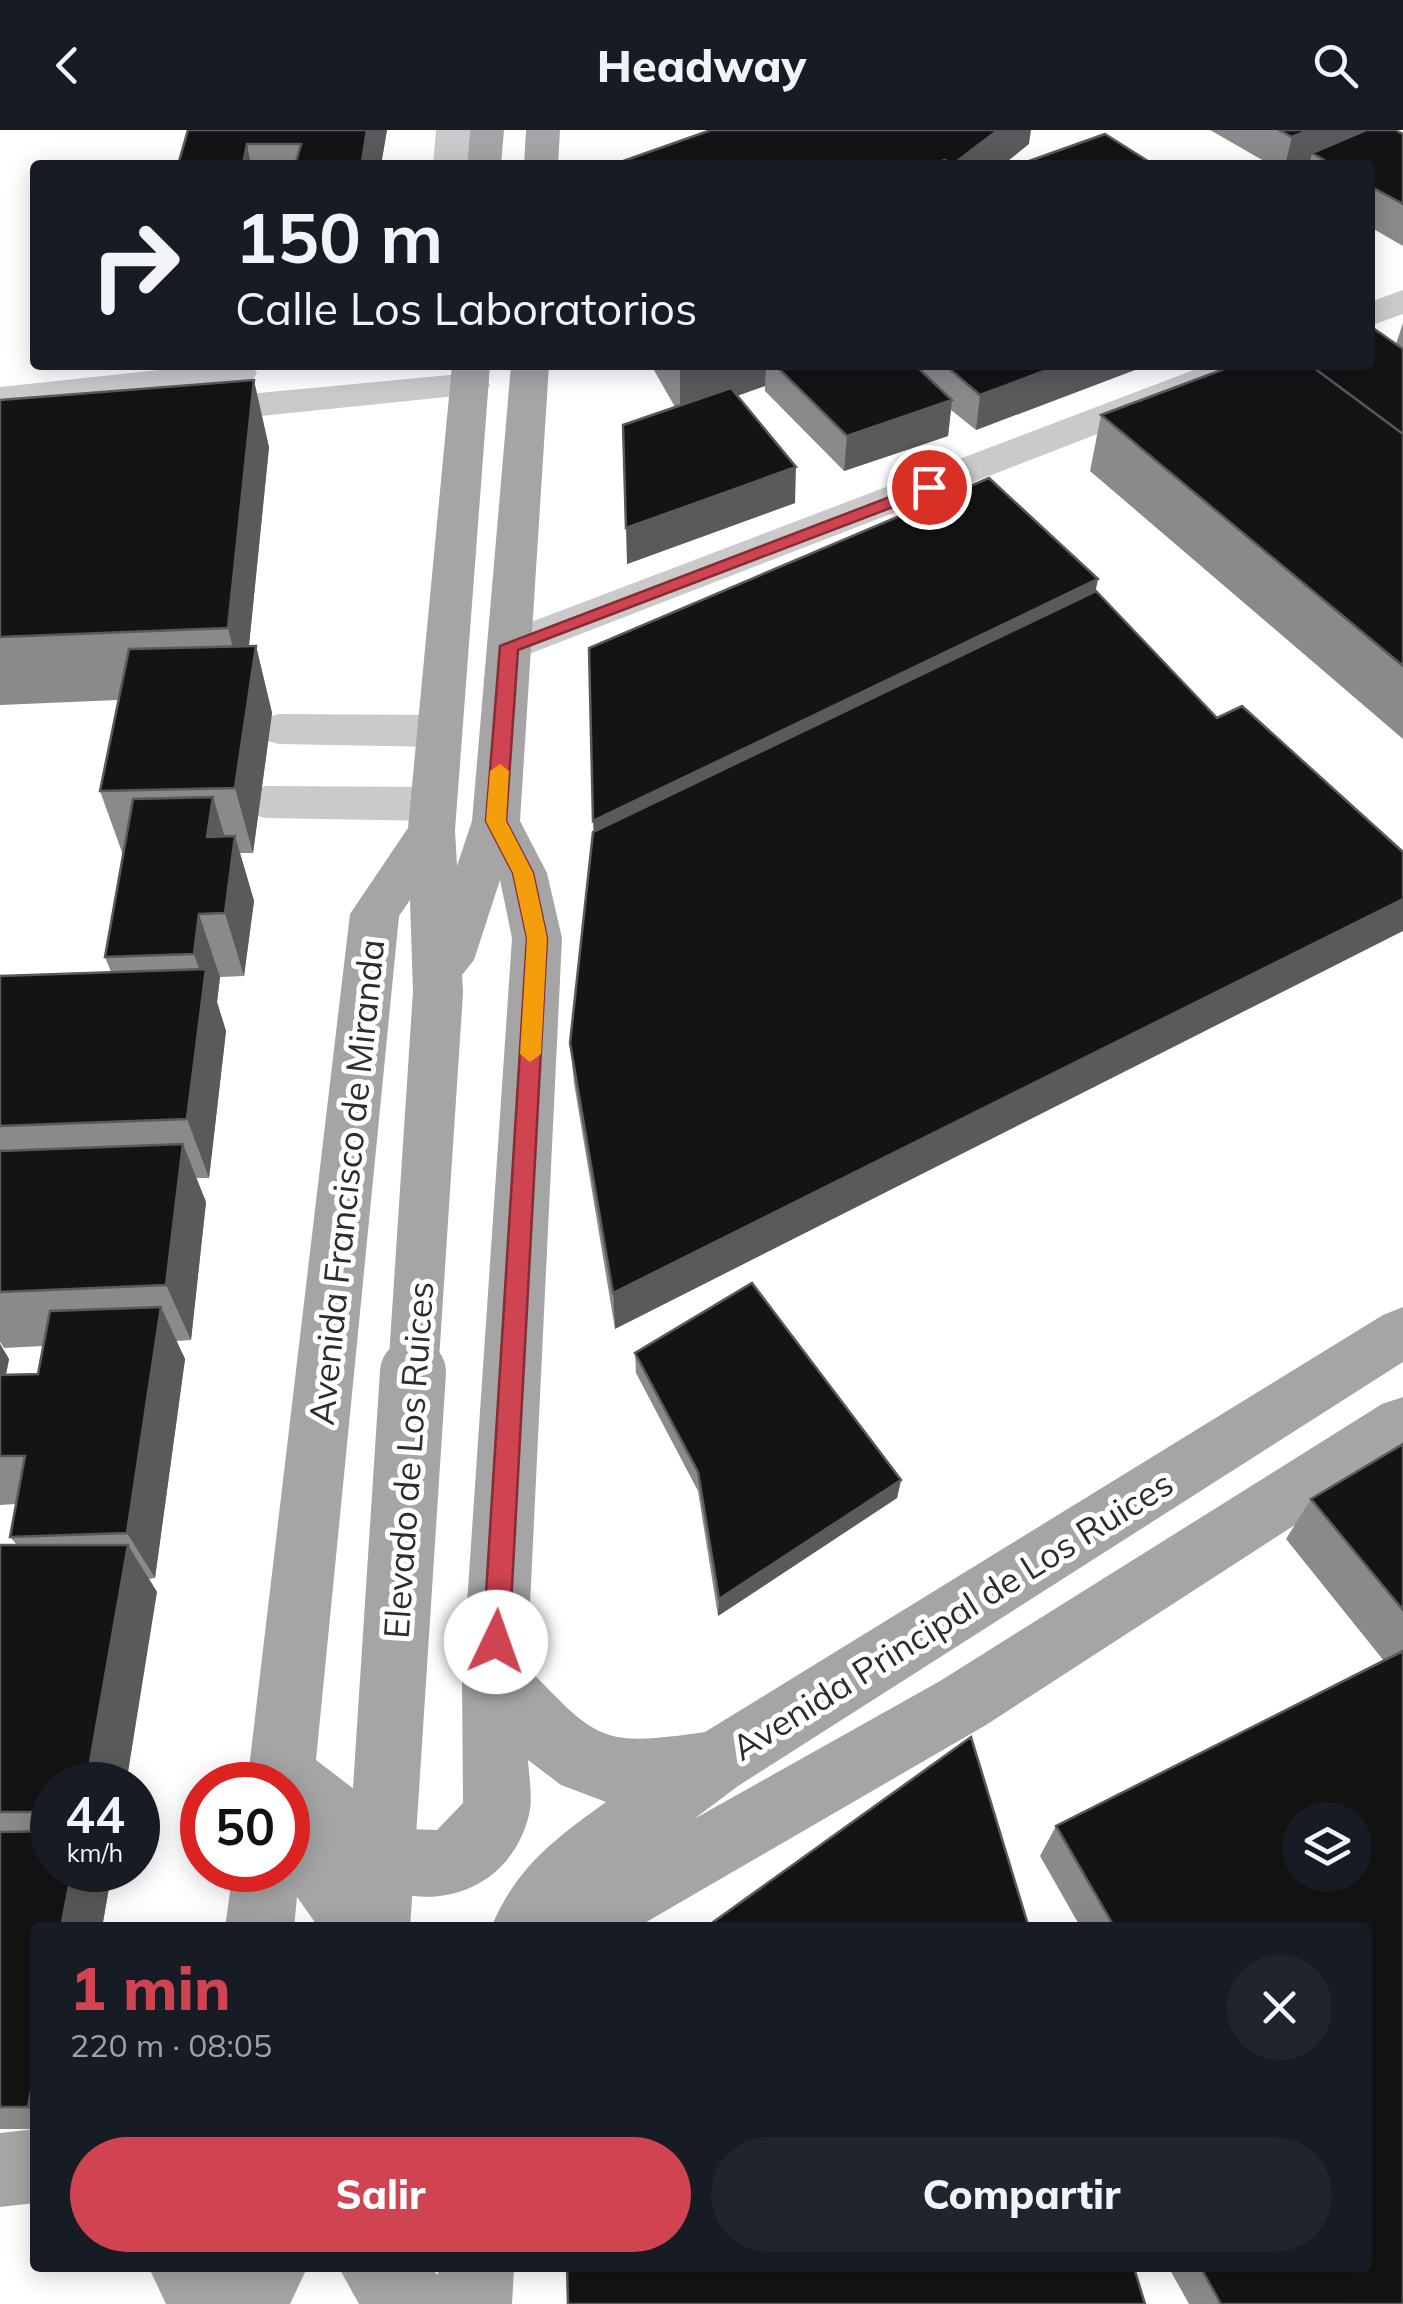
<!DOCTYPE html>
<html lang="es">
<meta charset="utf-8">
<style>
:root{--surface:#171b24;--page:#20242c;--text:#f1f3f6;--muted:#9ea1a6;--accent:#d04350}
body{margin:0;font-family:Mulish,sans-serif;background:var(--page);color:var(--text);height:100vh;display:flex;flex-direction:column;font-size:38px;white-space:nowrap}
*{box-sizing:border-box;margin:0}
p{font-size:32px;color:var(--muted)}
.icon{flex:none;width:55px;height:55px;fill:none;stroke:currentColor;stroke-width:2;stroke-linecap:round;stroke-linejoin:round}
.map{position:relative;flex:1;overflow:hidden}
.details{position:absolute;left:30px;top:1792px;width:1342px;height:350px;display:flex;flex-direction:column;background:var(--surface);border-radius:10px;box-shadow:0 5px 25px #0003}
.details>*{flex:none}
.top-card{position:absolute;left:30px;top:30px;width:1345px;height:210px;border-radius:10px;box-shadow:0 5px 25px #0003;background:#171b24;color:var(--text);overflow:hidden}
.controls{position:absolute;left:1282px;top:1672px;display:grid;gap:20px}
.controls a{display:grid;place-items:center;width:90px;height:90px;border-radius:50%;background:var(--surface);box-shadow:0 5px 25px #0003;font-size:50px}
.speed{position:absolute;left:30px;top:1632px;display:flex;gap:20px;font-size:50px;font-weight:700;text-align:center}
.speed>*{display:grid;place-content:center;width:130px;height:130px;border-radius:50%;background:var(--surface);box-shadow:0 5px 25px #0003;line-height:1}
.speed small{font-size:25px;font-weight:400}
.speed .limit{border:15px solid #d22;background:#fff;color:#111}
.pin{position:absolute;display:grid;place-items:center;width:85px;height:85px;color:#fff;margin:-42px;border:5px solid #fff;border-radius:50%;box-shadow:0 2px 10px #0007}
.me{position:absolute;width:110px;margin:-55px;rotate:3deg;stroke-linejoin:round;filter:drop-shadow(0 0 8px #0008)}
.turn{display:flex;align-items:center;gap:35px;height:210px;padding:0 40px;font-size:45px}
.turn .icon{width:130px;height:130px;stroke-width:2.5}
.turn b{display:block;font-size:70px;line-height:85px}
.round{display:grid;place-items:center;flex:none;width:105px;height:105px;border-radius:52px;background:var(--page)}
.summary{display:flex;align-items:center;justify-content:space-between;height:170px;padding:0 40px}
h1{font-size:60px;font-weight:800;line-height:75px;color:var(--accent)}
.primary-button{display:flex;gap:20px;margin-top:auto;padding:20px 40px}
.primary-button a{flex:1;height:115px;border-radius:60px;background:var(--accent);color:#fff;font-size:40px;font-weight:800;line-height:115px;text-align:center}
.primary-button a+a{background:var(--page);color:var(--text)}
header{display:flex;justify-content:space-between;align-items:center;height:130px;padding:0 40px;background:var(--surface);font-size:45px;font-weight:800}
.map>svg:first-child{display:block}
</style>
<header><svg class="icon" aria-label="back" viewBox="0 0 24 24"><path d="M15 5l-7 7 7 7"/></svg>Headway<svg class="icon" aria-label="search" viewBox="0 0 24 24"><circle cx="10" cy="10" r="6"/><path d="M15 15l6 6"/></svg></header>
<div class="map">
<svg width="1403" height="2174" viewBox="0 0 1403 2174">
<rect width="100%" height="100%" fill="#fff"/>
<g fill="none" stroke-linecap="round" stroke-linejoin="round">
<path fill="#cacaca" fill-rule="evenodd" d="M 436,0 L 470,0 L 467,35 L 433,35 Z
M 1403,160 L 1403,184 L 1370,196 L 1370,172 Z
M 206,235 L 252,235 L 257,243 L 252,251 L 238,254 L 0,281 L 0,257 Z
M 1207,235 L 1261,235 L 1255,243 L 524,526 L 509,530 L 494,526 L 487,516 L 494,506 Z
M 471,243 L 485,247 L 490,255 L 485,263 L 185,294 L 171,290 L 165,282 L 171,274 L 185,270 Z
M 279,584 L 438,585 L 454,590 L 461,601 L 454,612 L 438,617 L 279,614 L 263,610 L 256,599 L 263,588 Z
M 266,656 L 433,657 L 450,662 L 456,674 L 450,686 L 433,691 L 266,688 L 249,684 L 243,672 L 249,660 Z"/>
<path fill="#a5a5a5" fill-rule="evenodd" d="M 470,0 L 504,0 L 501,35 L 467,35 Z
M 526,0 L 560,0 L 558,35 L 524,35 Z
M 452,235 L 490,235 L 455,700 L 457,736 L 472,691 L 511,235 L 549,235 L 520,691 L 547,743 L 562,808 L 527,1537 C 598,1611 601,1617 705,1602 L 1383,1185 L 1403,1177 L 1403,1232 L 738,1656 L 694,1689 L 940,1551 L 1382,1274 L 1403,1267 L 1403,1325 L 986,1595 L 636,1798 L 491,1798 C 516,1737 555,1709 606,1672 L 561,1655 L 528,1630 C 529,1647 533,1669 529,1685 C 510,1759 439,1783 374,1756 L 390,1774 L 400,1798 L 319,1798 L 297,1767 L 294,1798 L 225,1798 L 233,1740 L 288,1740 L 288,1655 L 247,1655 L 350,784 L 408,698 ZM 500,750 L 512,808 L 462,1548 L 463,1673 L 437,1700 L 406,1699 L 316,1630 L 399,786 L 410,770 L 413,862 L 420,876 L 438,881 L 456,876 L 463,862 L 462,845 L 474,830 Z
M 35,1999 L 35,2073 L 0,2077 L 0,2003 Z
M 149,2138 L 307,2138 L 290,2174 L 166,2174 Z
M 339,2138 L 430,2138 L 438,2145 L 438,2138 L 514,2138 L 512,2174 L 359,2174 Z"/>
<path stroke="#a5a5a5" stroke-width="50" d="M 413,1244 L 438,862"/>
<path stroke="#a5a5a5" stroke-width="66" d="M 377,1798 L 413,1242"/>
</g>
<path fill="#8a8a8a" d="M 188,0 L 387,0 L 381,35 L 178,35 Z
M 1210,0 L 1395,0 L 1403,5 L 1403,116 L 1370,97 L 1370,35 L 1309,35 L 1310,31 L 1300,35 L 1271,35 Z
M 1403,193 L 1403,609 L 1090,341 L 1101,285 L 1396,214 Z
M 651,235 L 1141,235 L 1140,238 L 976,300 L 951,280 L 948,306 L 844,341 L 765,261 L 765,256 L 737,266 L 795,373 L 627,434 L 675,277 Z
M 0,270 L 269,317 L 249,516 L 256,516 L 272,583 L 253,723 L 240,723 L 254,771 L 244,846 L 220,847 L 217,872 L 226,901 L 209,1048 L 196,1048 L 206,1072 L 191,1210 L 176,1211 L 185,1229 L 155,1448 L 149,1449 L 157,1462 L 52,1655 L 52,1740 L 112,1740 L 102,1798 L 35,1798 L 35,1999 L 0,1999 L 0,1415 L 17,1415 L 10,1407 L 16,1374 L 0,1375 L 0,1214 L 9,1229 L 6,1245 L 38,1244 L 43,1216 L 4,1218 L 0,1212 L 0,846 L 111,842 L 105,827 L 123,725 L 100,661 L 118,570 L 0,575 Z
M 593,702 L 615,1199 L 574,953 L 570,913 Z
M 635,1223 L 901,1350 L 897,1368 L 718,1486 L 698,1361 L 636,1243 Z
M 1403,1314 L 1403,2174 L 1189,2174 L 1169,2138 L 1368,2138 L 1368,1798 L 1081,1798 L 1040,1726 L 1056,1696 L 1384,1531 L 1286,1409 L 1311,1369 Z"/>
<path fill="#5a5a5a" d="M 367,0 L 387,0 L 381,35 L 362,35 Z
M 998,0 L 1031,0 L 1029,14 L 1003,35 L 952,35 Z
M 1309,0 L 1380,0 L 1312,23 L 1310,31 L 1300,35 L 1285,35 L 1292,7 Z
M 247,14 L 251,35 L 243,35 Z
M 680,235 L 766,235 L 765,256 L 680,286 Z
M 1060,235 L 1141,235 L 1140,238 L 976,300 L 980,265 Z
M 254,250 L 269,317 L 244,564 L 228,498 Z
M 952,270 L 948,306 L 844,341 L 847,306 Z
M 796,337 L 795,373 L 627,434 L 626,398 Z
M 1098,449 L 1087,505 L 596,745 L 593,691 Z
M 256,516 L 272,583 L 253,723 L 235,658 Z
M 213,667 L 232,731 L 235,706 L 254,771 L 244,846 L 225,783 L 207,707 Z
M 1403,769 L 1403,801 L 615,1199 L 613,1163 Z
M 199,784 L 220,847 L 217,872 L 226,901 L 209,1048 L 187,989 L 204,854 L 194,824 Z
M 183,1014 L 206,1072 L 191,1210 L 166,1155 Z
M 161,1177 L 185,1229 L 155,1448 L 127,1403 Z
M 0,1214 L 9,1229 L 0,1273 Z
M 901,1350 L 897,1368 L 718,1486 L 719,1469 Z
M 128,1415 L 157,1462 L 126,1655 L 86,1655 Z
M 72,1740 L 112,1740 L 102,1798 L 61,1798 Z
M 35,1939 L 35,1981 L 28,1977 Z"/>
<path fill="#141414" stroke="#5a5a5a" stroke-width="2.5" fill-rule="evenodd" d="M 188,0 L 367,0 L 362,32 L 296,32 L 301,14 L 247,14 L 243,34 L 178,35 Z
M 711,0 L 998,0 L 952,35 L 945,30 L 931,35 L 612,35 Z
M 1279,0 L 1309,0 L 1292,7 Z
M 1366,0 L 1395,0 L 1403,4 L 1403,74 L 1370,56 L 1370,35 L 1333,35 L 1312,23 Z
M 1105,4 L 1154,35 L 1018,35 Z
M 945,30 L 952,35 L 931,35 Z
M 1370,196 L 1403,219 L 1403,304 L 1310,235 L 1370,235 Z
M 775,235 L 915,235 L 952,270 L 847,306 Z
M 945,235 L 1060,235 L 980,265 Z
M 1235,235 L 1310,235 L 1403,304 L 1403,536 L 1101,285 Z
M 254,250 L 228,498 L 0,507 L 0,270 Z
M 731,258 L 796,337 L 626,398 L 623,295 Z
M 989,348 L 1098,449 L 593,691 L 589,518 Z
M 1096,461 L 1217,588 L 1242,576 L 1403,722 L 1403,769 L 613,1163 L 570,913 L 593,702 Z
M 256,516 L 235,658 L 100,661 L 129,519 Z
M 213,667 L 207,707 L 235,706 L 225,783 L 199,784 L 194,824 L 105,827 L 133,669 Z
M 206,839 L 187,989 L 0,996 L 0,846 Z
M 183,1014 L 166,1155 L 0,1162 L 0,1021 Z
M 752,1153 L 901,1350 L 719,1469 L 698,1342 L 635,1223 Z
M 161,1177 L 127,1403 L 10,1407 L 25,1326 L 0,1326 L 0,1245 L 38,1244 L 50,1181 Z
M 1403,1314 L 1403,1480 L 1311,1369 Z
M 0,1415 L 128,1415 L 86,1655 L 52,1655 L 52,1682 L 0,1682 Z
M 1403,1521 L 1403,2174 L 1221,2174 L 1201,2138 L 1368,2138 L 1368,1798 L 1115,1798 L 1056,1696 ZM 1300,1690 L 1355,1690 L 1355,1745 L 1300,1745 Z
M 971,1607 L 1029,1798 L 705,1798 Z
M 52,1701 L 52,1740 L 72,1740 L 61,1798 L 35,1798 L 35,1939 L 28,1977 L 0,1977 L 0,1702 Z
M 567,2138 L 1134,2138 L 1145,2174 L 568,2174 Z"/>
<path fill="#d04350" stroke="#872c34" stroke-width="2.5" d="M 929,352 L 937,357 L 935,361 L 518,520 L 506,691 L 533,743 L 547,808 L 509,1512 L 505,1521 L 496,1524 L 486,1521 L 483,1512 L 527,808 L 513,743 L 486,691 L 500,516 Z"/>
<path fill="#f59e0b" d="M 500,634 L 509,641 L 506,691 L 533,743 L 547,808 L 541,924 L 530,932 L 520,924 L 527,808 L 513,743 L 486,691 L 490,641 Z"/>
<g text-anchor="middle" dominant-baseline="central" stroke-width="10" stroke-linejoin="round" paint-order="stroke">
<g font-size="35" fill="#2d2d2d" stroke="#fff">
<text transform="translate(346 1052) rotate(-84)">Avenida Francisco de Miranda</text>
<text transform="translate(408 1330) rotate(-86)">Elevado de Los Ruices</text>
<text transform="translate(952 1485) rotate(-32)">Avenida Principal de Los Ruices</text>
</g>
</g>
</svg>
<div class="controls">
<a><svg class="icon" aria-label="layers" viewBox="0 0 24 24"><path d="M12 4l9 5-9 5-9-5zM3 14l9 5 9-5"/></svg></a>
</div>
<div class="speed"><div>44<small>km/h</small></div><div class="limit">50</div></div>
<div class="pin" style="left:929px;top:357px;background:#d93025"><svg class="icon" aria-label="arrive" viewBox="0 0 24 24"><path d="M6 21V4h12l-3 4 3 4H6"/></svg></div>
<svg class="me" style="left:496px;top:1512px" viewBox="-20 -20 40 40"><circle r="19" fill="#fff"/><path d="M0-13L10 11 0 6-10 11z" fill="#d04350"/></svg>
<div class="top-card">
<div class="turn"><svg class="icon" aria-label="right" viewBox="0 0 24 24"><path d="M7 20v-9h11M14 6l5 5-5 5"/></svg><div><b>150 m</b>Calle Los Laboratorios</div></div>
</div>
<section class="details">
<div class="summary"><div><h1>1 min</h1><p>220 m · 08:05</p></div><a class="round"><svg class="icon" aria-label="close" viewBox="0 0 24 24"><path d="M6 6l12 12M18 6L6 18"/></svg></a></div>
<div class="primary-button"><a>Salir</a><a>Compartir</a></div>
</section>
</div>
